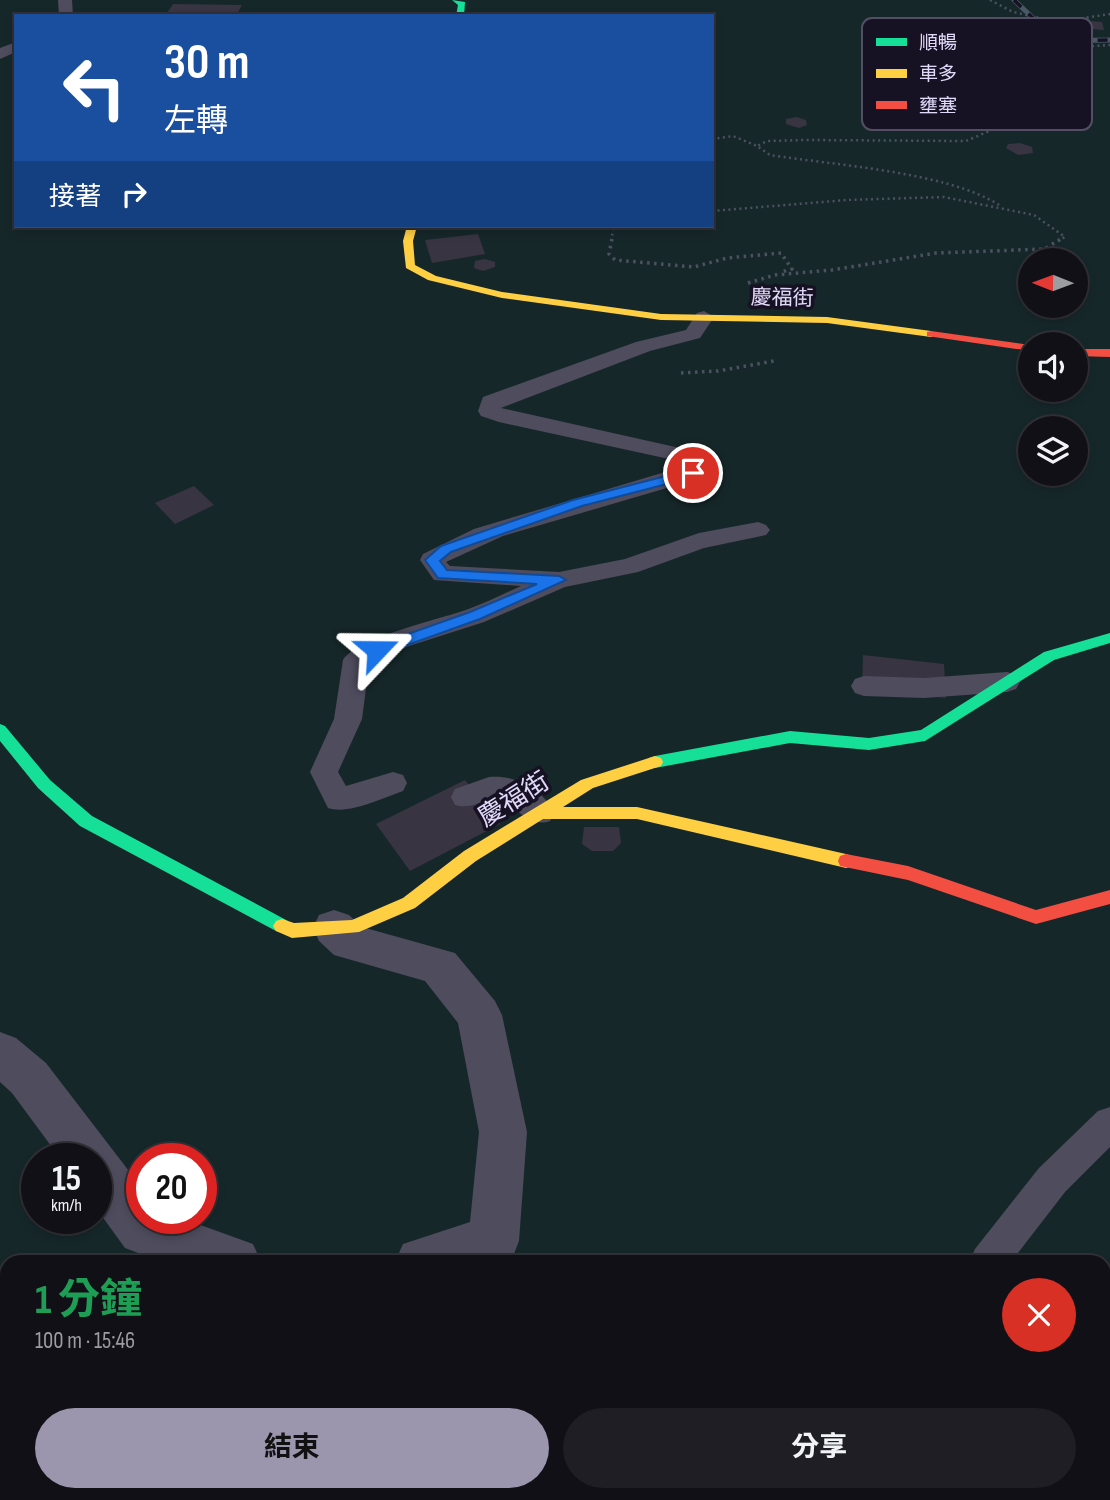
<!DOCTYPE html>
<html lang="zh-TW">
<meta charset="utf-8">
<style>
:root{--surface:#121017;--page:#1f1e24;--text:#f1f3f6;--muted:#9c9da1;--line:#313036;--accent:#9b95ad}
body{margin:0;font-family:"Sofia Sans Condensed","Noto Sans TC",sans-serif;background:var(--page);color:var(--text);height:100vh;display:flex;flex-direction:column;font-size:26px;white-space:nowrap}
*{box-sizing:border-box;margin:0}
p{font-size:23px;color:var(--muted)}
.icon{flex:none;width:38px;height:38px;fill:none;stroke:currentColor;stroke-width:2;stroke-linecap:round;stroke-linejoin:round}
.map{position:relative;flex:1;overflow:hidden}
.details{position:absolute;left:0px;top:1255px;width:1111px;height:247px;display:flex;flex-direction:column;background:var(--surface);border-radius:21px 21px 0 0;box-shadow:0 4px 10px #0003,0 0 0 2px var(--line)}
.details>*{flex:none}
.banner{position:absolute;left:14px;top:14px;width:700px;height:214px;border-radius:0px;box-shadow:0 4px 10px #0003,0 0 0 2px var(--line);background:#1a4fa0;color:#fff;overflow:hidden}
.needle{width:46px;rotate:271deg}
.controls{position:absolute;left:1018px;top:248px;display:grid;gap:14px}
.controls a{display:grid;place-items:center;width:70px;height:70px;border-radius:50%;background:var(--surface);box-shadow:0 4px 10px #0003,0 0 0 2px var(--line);font-size:35px}
.speed{position:absolute;left:21px;top:1143px;display:flex;gap:14px;font-size:35px;font-weight:700;text-align:center}
.speed>*{display:grid;place-content:center;width:91px;height:91px;border-radius:50%;background:var(--surface);box-shadow:0 4px 10px #0003,0 0 0 2px var(--line);line-height:1}
.speed small{font-size:18px;font-weight:400}
.speed .limit{border:10px solid #d22;background:#fff;color:#111}
.pin{position:absolute;display:grid;place-items:center;width:60px;height:60px;color:#fff;margin:-30px;border:4px solid #fff;border-radius:50%;box-shadow:0 2px 7px #0007}
.me{position:absolute;width:77px;margin:-38px;rotate:67deg;stroke-linejoin:round;filter:drop-shadow(0 0 5px #0008)}
.turn{display:flex;align-items:center;gap:24px;height:147px;padding:0 35px;font-size:32px}
.turn .icon{width:91px;height:91px;stroke-width:2.5}
.turn b{display:block;font-size:49px;line-height:60px}
.then{display:flex;align-items:center;height:66px;padding:0 35px;background:#0003;gap:14px;font-size:26px}
.round{display:grid;place-items:center;flex:none;width:74px;height:74px;border-radius:37px;background:var(--page)}
.head{display:flex;align-items:center;justify-content:space-between;height:119px;padding:0 35px}
h1{font-size:42px;font-weight:700;line-height:52px;color:#1e9e55}
.button{display:flex;gap:14px;margin-top:auto;padding:14px 35px}
.button a{flex:1;height:80px;border-radius:42px;background:var(--accent);color:#111;font-size:28px;font-weight:700;line-height:80px;text-align:center}
.button a+a{background:var(--page);color:var(--text)}
.map>svg:first-child{display:block}
</style>
<div class="map">
<svg width="1110" height="1500" viewBox="0 0 1110 1500">
<rect width="100%" height="100%" fill="#18161f"/>
<path fill="#16272a" fill-rule="evenodd" d="M 0,0 L 1110,0 L 1110,1500 L 0,1500 ZM 16,16 L 712,16 L 712,226 L 16,226 ZM 1031,261 L 1076,261 L 1076,306 L 1031,306 ZM 1031,345 L 1076,345 L 1076,390 L 1031,390 ZM 1031,429 L 1076,429 L 1076,474 L 1031,474 ZM 37,1158 L 96,1158 L 96,1218 L 37,1218 ZM 142,1158 L 201,1158 L 201,1218 L 142,1218 ZM 7,1262 L 1104,1262 L 1104,1494 L 7,1494 Z"/>
<g fill="none" stroke-linecap="round" stroke-linejoin="round">
<path fill="#121b3a" fill-rule="evenodd" d="M 1110,1448 L 1110,1479 L 1104,1481 L 1104,1450 Z
M 1082,1494 L 1103,1494 L 1101,1500 L 1081,1500 Z"/>
</g>
<path fill="#383441" d="M 173,4 L 242,5 L 236,16 L 165,16 Z
M 1074,20 L 1102,22 L 1104,30 L 1076,28 Z
M 797,117 L 806,120 L 807,125 L 799,128 L 786,124 L 786,119 Z
M 1020,143 L 1032,147 L 1033,153 L 1018,155 L 1006,148 L 1008,144 Z
M 478,234 L 485,254 L 432,263 L 425,240 Z
M 485,259 L 495,262 L 495,267 L 483,271 L 474,268 L 475,261 Z
M 194,486 L 214,505 L 175,524 L 155,503 Z
M 863,655 L 944,664 L 946,698 L 862,689 Z
M 465,780 L 500,824 L 410,871 L 376,824 Z
M 584,827 L 619,827 L 621,843 L 613,851 L 592,851 L 582,844 Z"/>
<g fill="none" stroke-linecap="round" stroke-linejoin="round">
<path stroke="#4b525f" stroke-width="2.5" stroke-dasharray="2 3.5" stroke-linecap="butt" d="M 990,0 L 1013,12 L 1058,22
M 1070,31 L 1058,22 L 1110,14
M 1081,47 L 1110,45
M 1001,79 L 1029,63 L 1081,47 L 1092,32
M 712,139 L 733,136 L 757,146
M 999,205 C 948,172 833,165 770,155 L 757,146 L 767,141 L 806,140 L 966,141 L 1015,120 L 1018,110 L 996,66 C 1014,40 1042,36 1071,31
M 712,211 L 847,200 L 944,197 L 1034,215 L 1065,237 L 1058,241
M 611,241 L 614,226"/>
<path stroke="#4b525f" stroke-width="3.5" stroke-dasharray="2.5 4.5" stroke-linecap="butt" d="M 612,239 L 609,254 L 615,260 L 694,267 L 727,258 L 781,253 L 792,269 L 781,272
M 748,283 L 775,275 L 832,270 L 936,253 L 1044,249 L 1061,239
M 681,373 L 718,371 L 774,361"/>
<path fill="#4f4c5e" fill-rule="evenodd" d="M 58,0 L 72,0 L 73,16 L 59,16 Z
M 16,42 L 16,52 L 0,59 L 0,48 Z
M 704,311 L 714,317 L 700,338 L 650,351 L 501,408 L 711,455 L 717,466 L 701,478 L 503,536 L 446,562 L 450,566 L 559,572 L 625,559 L 699,533 L 758,522 L 766,525 L 770,530 L 766,535 L 704,548 L 638,572 L 565,587 L 484,622 L 406,647 L 369,665 L 362,719 L 338,772 L 346,786 L 393,772 L 403,775 L 407,783 L 403,791 C 382,798 349,815 328,808 L 310,772 L 334,719 L 343,660 C 356,638 440,619 466,610 C 485,603 503,594 521,586 L 434,580 L 420,560 L 423,554 L 474,529 L 692,464 L 499,422 L 481,416 L 478,411 L 483,397 L 636,342 L 686,330 L 697,313 Z
M 1007,672 L 1016,675 L 1020,682 L 1016,689 L 1007,692 L 924,698 L 864,696 L 855,693 L 851,686 L 855,679 L 864,676 L 924,678 Z
M 489,777 C 515,774 543,790 555,813 L 550,821 C 529,828 519,810 503,799 C 485,798 472,810 455,805 L 451,797 L 455,789 Z
M 1110,1107 L 1110,1147 L 1065,1192 L 1011,1262 L 969,1262 L 975,1249 L 1039,1168 L 1098,1111 Z
M 901,1494 L 943,1494 L 942,1500 L 900,1500 Z"/>
<path fill="#4f4c5e" fill-rule="evenodd" d="M 334,910 L 349,915 L 362,927 L 455,953 L 495,1001 L 502,1015 L 527,1132 L 519,1241 L 512,1259 L 505,1262 L 395,1262 L 403,1244 L 470,1222 L 479,1132 L 458,1023 L 425,981 L 334,955 L 319,941 L 313,928 L 319,915 Z
M 0,1032 L 16,1038 L 46,1063 L 142,1188 L 142,1218 L 181,1218 L 253,1244 L 261,1262 L 162,1262 L 125,1248 L 96,1208 L 96,1158 L 60,1158 L 12,1093 L 0,1082 Z"/>
<path fill="#16e098" fill-rule="evenodd" d="M 452,0 L 465,2 L 464,16 L 456,16 L 458,5 Z
M 1110,633 L 1110,643 L 1054,660 L 925,741 L 869,750 L 790,743 L 655,768 L 649,766 L 647,762 L 649,758 L 655,756 L 790,731 L 869,738 L 921,730 L 1044,652 Z
M 0,724 L 5,726 L 50,780 L 92,816 L 288,921 L 291,926 L 288,931 L 282,933 L 276,931 L 80,826 L 38,788 L 0,741 Z"/>
<path fill="#ffcf43" fill-rule="evenodd" d="M 407,226 L 417,226 L 413,241 L 415,265 L 436,276 L 502,292 L 661,314 L 827,317 L 931,331 L 937,334 L 931,337 L 827,323 L 661,320 L 502,298 L 428,280 L 406,268 L 403,241 Z
M 655,756 L 661,758 L 663,762 L 661,766 L 593,788 L 563,807 L 637,807 L 846,854 L 852,856 L 854,861 L 852,866 L 846,868 L 637,819 L 543,819 L 476,861 L 415,908 L 359,932 L 292,938 L 276,931 L 273,926 L 276,921 L 282,919 L 294,923 L 352,920 L 403,898 L 464,851 L 581,780 Z"/>
<path fill="#f24e42" fill-rule="evenodd" d="M 931,331 L 1031,345 L 1032,345 L 1031,351 L 927,336 L 927,332 Z
M 1076,349 L 1110,349 L 1110,357 L 1076,356 Z
M 846,854 L 908,866 L 1036,910 L 1110,890 L 1110,904 L 1036,924 L 908,880 L 840,866 L 838,861 L 840,856 Z"/>
<g stroke="#495766" stroke-width="5">
<path id="rail" d="M 1014,0 L 1057,41 L 1110,40"/>
</g>
<use href="#rail" stroke="#171223" stroke-width="3.5" stroke-dasharray="10" stroke-linecap="butt"/>
</g>
<path fill="#1a73e8" stroke="#114b97" stroke-width="2" d="M 693,469 L 698,470 L 698,476 L 582,506 L 451,552 L 440,561 L 447,570 L 559,576 L 566,580 L 480,619 L 377,656 L 369,650 L 371,647 L 470,612 L 537,584 L 438,578 L 425,560 L 441,546 L 573,500 Z"/>
<g text-anchor="middle" dominant-baseline="central" stroke-width="7" stroke-linejoin="round" paint-order="stroke">
<g font-size="21" fill="#e1d9fa" stroke="#171223">
<text transform="translate(782 298) rotate(1)">慶福街</text>
</g>
<g font-size="26" fill="#e1d9fa" stroke="#171223">
<text transform="translate(514 800) rotate(-32)">慶福街</text>
</g>
</g>
<rect x="862" y="18" width="230" height="112" rx="10" fill="#171223" stroke="#544e64" stroke-width="2"/>
<rect x="876" y="38" width="31" height="8" fill="#16e098"/>
<rect x="876" y="69" width="31" height="9" fill="#ffcf43"/>
<rect x="876" y="101" width="31" height="8" fill="#f24e42"/>
<g font-size="19" fill="#e1d9fa">
<text x="919" y="49">順暢</text>
<text x="919" y="80">車多</text>
<text x="919" y="112">壅塞</text>
</g>
</svg>
<div class="controls">
<a><svg class="needle" viewBox="-14 -14 28 28"><path d="M0-13l5 13h-10z" fill="#e53935"/><path d="M0 13l5-13h-10z" fill="#9c9da1"/></svg></a>
<a><svg class="icon" aria-label="sound" viewBox="0 0 24 24"><path d="M4 9h4l5-4v14l-5-4H4zM17 9q2 3 0 6"/></svg></a>
<a><svg class="icon" aria-label="layers" viewBox="0 0 24 24"><path d="M12 4l9 5-9 5-9-5zM3 14l9 5 9-5"/></svg></a>
</div>
<div class="speed"><div>15<small>km/h</small></div><div class="limit">20</div></div>
<div class="pin" style="left:693px;top:473px;background:#d93025"><svg class="icon" aria-label="arrive" viewBox="0 0 24 24"><path d="M6 21V4h12l-3 4 3 4H6"/></svg></div>
<svg class="me" style="left:377px;top:650px" viewBox="-20 -20 40 40"><path d="M0-17L14 15 0 8-14 15z" fill="#1a73e8" stroke="#fff" stroke-width="4"/></svg>
<div class="banner">
<div class="turn"><svg class="icon" aria-label="left" viewBox="0 0 24 24"><path d="M17 20v-9H6M10 6l-5 5 5 5"/></svg><div><b>30 m</b>左轉</div></div>
<div class="then">接著<svg class="icon" aria-label="right" viewBox="0 0 24 24"><path d="M7 20v-9h11M14 6l5 5-5 5"/></svg></div>
</div>
<section class="details">
<div class="head"><div><h1>1 分鐘</h1><p>100 m · 15:46</p></div><a class="round" style="background:#d93025;color:#fff"><svg class="icon" aria-label="close" viewBox="0 0 24 24"><path d="M6 6l12 12M18 6L6 18"/></svg></a></div>
<div class="button"><a>結束</a><a>分享</a></div>
</section>
</div>
